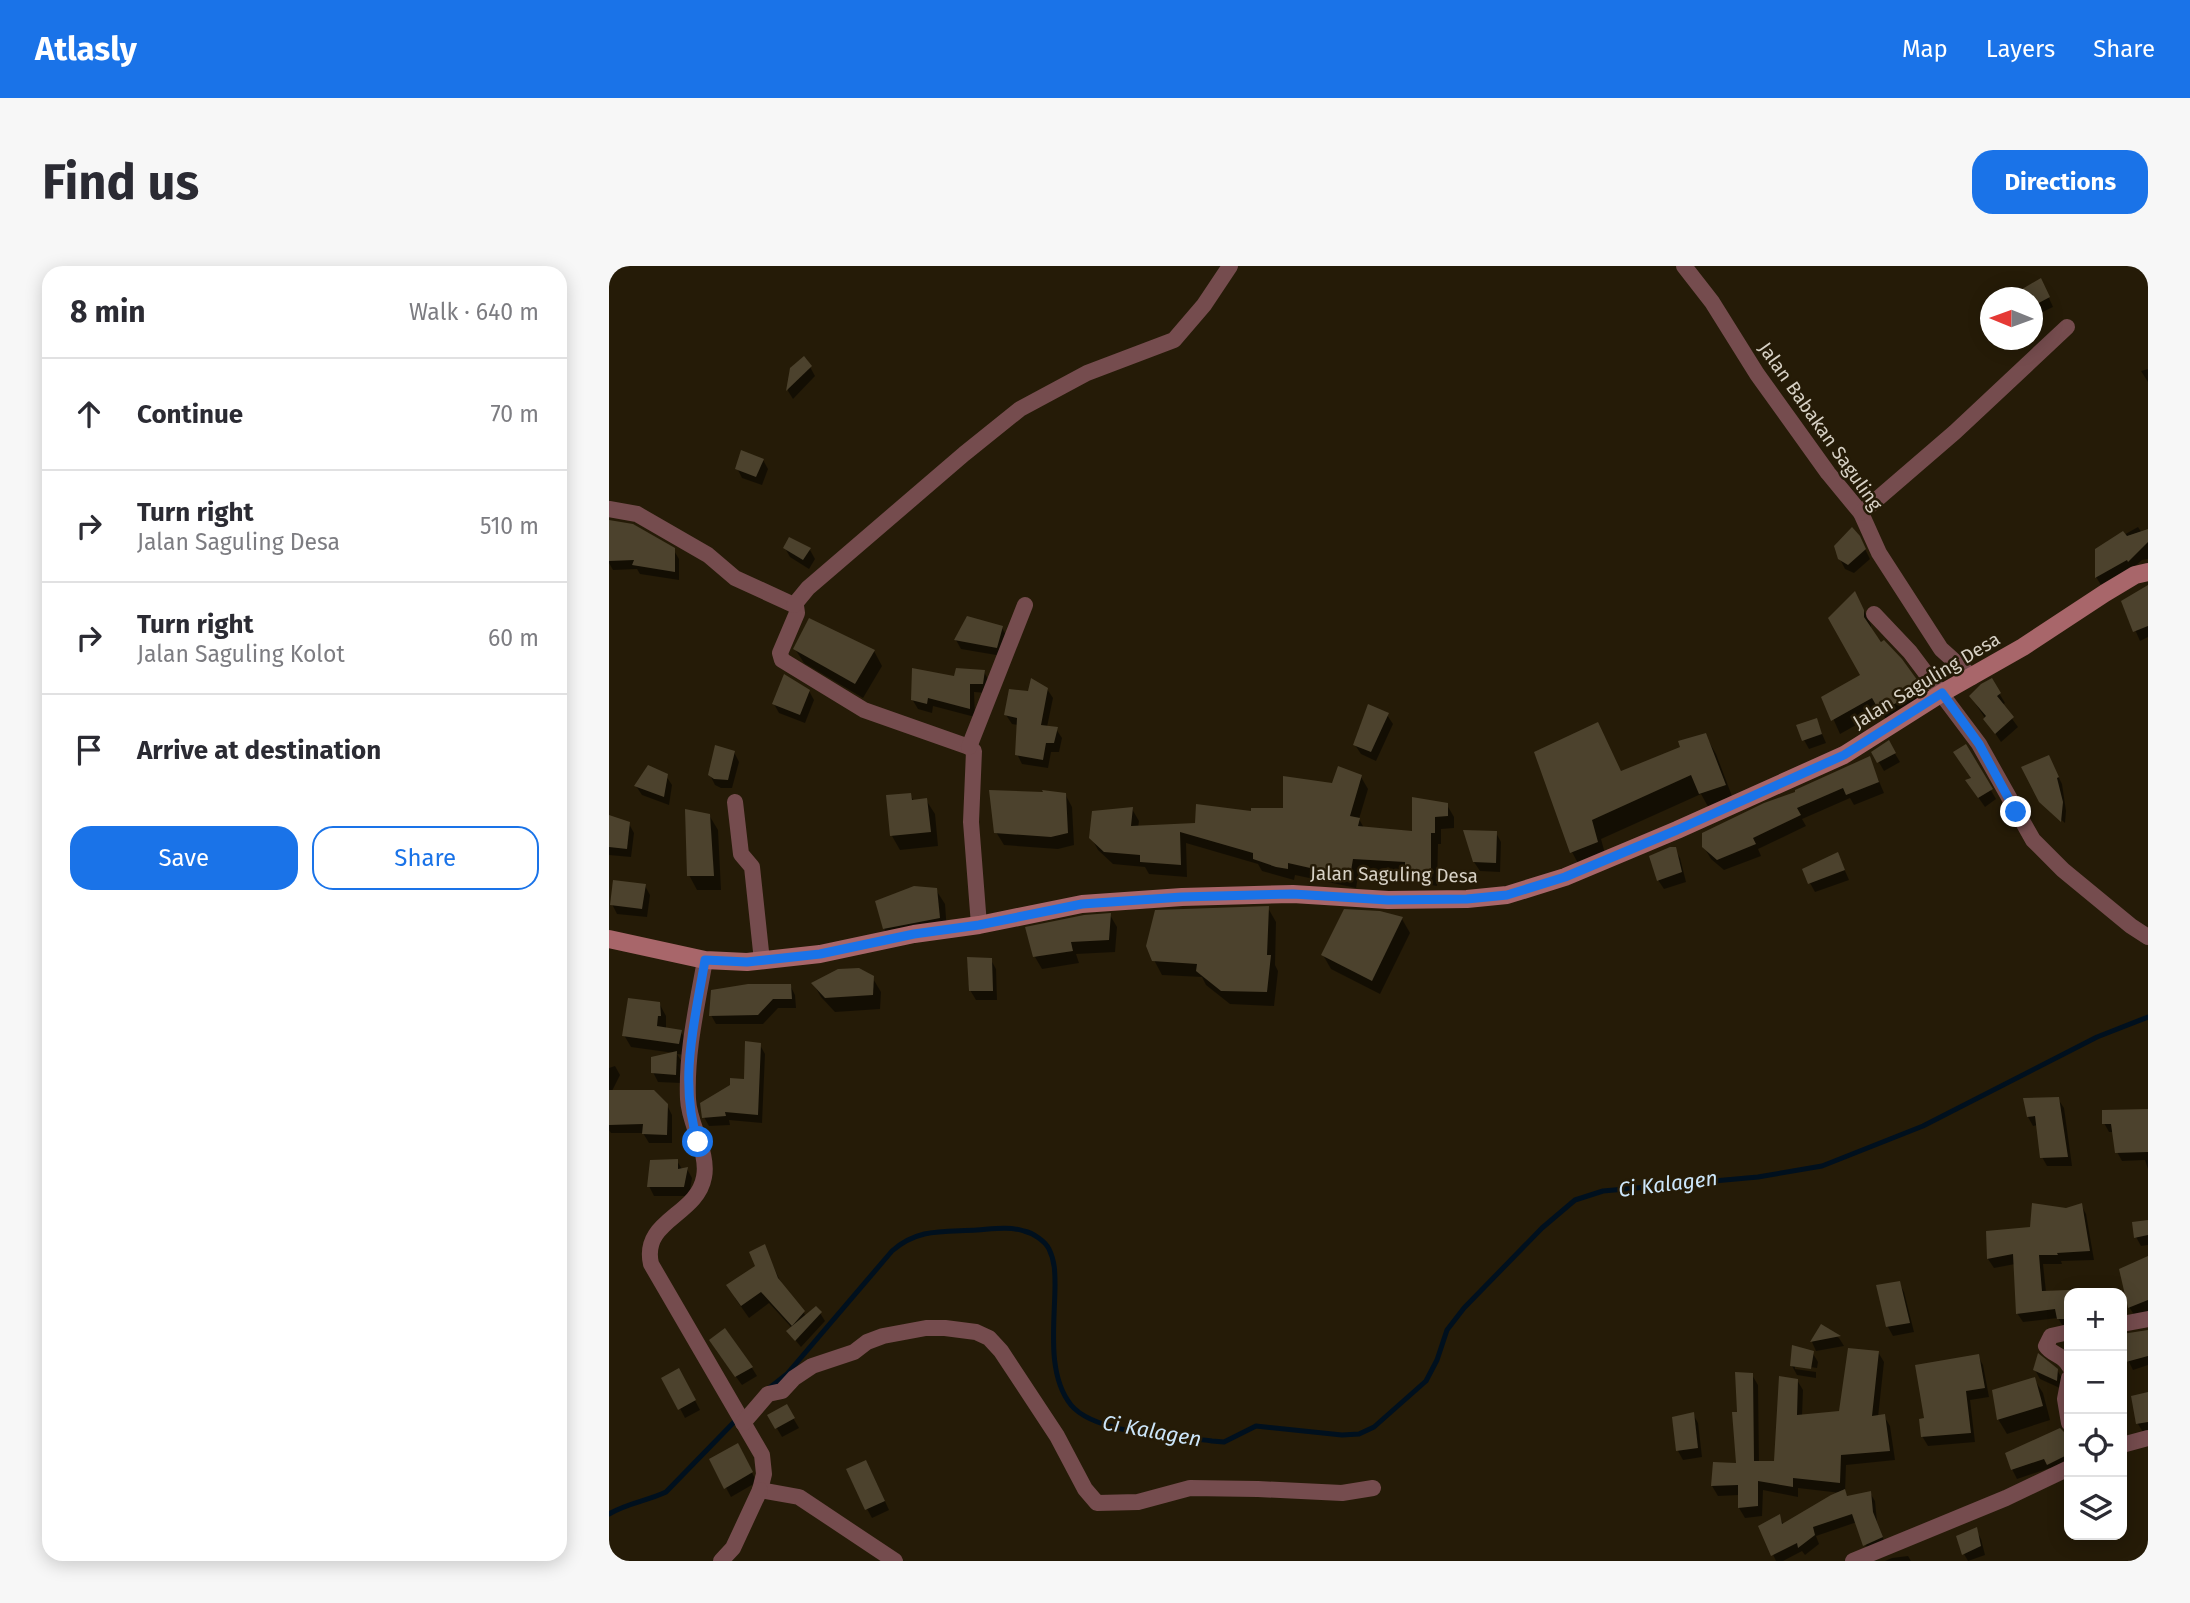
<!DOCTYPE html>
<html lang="en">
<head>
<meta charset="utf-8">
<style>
  body { margin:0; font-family:"Fira Sans",sans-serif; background:#f7f7f7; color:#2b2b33 }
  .controls { position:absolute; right:21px; bottom:21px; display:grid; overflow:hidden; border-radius:14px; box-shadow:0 4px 18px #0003 }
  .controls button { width:63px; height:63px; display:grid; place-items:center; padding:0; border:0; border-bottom:2px solid #e1e1e2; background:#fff; color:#2b2b33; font:35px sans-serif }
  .compass { position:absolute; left:1371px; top:21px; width:63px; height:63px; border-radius:50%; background:#fff; box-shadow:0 4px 18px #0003; rotate:271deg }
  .stop { position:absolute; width:21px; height:21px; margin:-16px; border:5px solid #1a73e8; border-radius:50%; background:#fff }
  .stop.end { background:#1a73e8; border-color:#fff; box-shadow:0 2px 7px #0008 }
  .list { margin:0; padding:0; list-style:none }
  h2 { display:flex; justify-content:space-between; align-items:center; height:91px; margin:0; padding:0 28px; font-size:30px }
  h2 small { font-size:23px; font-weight:400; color:#7c7c81 }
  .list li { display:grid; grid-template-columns:46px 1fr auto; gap:21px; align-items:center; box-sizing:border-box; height:112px; padding:0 28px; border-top:2px solid #e1e1e2 }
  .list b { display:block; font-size:26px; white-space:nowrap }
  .list p { margin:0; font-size:23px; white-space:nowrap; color:#7c7c81 }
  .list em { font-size:23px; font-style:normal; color:#7c7c81 }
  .actions { display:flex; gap:14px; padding:21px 28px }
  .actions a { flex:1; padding:16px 0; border:2px solid #1a73e8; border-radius:21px; text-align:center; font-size:24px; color:#1a73e8 }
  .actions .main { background:#1a73e8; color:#fff }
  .icon { flex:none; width:38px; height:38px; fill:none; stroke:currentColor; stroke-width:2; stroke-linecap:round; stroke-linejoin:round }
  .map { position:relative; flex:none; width:1539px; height:1295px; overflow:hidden; border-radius:21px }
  header { display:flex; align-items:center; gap:42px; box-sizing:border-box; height:98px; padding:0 35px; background:#1a73e8; color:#fff }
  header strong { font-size:33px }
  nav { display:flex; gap:38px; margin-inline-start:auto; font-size:24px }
  .intro { display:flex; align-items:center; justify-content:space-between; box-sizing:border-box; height:168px; padding:0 42px }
  h1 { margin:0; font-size:49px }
  .button { padding:18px 32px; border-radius:21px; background:#1a73e8; color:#fff; font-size:24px; font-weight:700 }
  main { display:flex; gap:42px; padding:0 42px }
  aside { flex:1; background:#fff; border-radius:21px; box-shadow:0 4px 18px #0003 }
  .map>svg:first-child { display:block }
  .shadow { fill:#0007 }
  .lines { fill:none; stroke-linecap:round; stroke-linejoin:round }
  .stream { stroke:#00101e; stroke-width:5 }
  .building { fill:#4c422d }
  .street { stroke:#754c4e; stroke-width:16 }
  .secondary { stroke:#a8666a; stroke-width:18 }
  .route { stroke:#1a73e8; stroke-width:9 }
  .labels { text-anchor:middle; stroke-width:5; stroke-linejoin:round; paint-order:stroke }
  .street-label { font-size:19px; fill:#d7d1c5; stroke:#251b07 }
  .water-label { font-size:21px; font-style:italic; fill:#cce6fa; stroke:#251b07 }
</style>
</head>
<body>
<header>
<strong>Atlasly</strong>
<nav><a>Map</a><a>Layers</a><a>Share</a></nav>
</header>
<div class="intro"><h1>Find us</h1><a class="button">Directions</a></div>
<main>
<aside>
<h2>8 min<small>Walk · 640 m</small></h2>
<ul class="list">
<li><svg class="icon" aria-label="ahead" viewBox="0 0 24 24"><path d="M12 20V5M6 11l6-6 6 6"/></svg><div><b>Continue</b></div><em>70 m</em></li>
<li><svg class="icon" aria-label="right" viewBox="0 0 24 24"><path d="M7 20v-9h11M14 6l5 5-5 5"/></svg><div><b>Turn right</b><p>Jalan Saguling Desa</p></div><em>510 m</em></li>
<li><svg class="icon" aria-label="right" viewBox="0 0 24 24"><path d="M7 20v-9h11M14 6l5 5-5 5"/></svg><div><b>Turn right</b><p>Jalan Saguling Kolot</p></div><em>60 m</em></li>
<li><svg class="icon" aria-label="arrive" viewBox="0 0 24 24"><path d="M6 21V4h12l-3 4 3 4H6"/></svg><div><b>Arrive at destination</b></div></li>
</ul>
<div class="actions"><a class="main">Save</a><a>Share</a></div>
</aside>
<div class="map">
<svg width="1539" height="1295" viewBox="0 0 1539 1295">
  <rect width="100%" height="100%" fill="#251b07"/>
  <g class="shadow">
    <polygon points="1436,23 1444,41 1423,51 1423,32"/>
    <polygon points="201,101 206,110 184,133 179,125 182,103"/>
    <polygon points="1539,103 1539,116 1532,105"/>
    <polygon points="154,194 159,203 153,219 133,212 128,202"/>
    <polygon points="0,255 64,283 70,293 70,314 31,308 28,303 4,304 0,297"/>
    <polygon points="1529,261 1533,267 1539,265 1539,293 1533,294 1524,302 1492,319 1487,311 1488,284"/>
    <polygon points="1255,281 1261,293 1245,307 1236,303 1231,293"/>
    <polygon points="176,282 201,284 206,293 200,303 181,291"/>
    <polygon points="1539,321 1539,371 1531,375 1514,336"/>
    <polygon points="1253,341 1262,359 1262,364 1313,423 1320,436 1280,458 1272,445 1231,468 1215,432 1254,409"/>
    <polygon points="359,352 393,362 398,371 393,390 352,383 347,374"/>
    <polygon points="186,383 265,385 273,400 254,432 195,397"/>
    <polygon points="375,406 380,415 378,427 365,426 366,451 324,440 323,447 309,443 303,433"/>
    <polygon points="1382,414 1396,437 1393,439 1409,461 1392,476 1362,431"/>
    <polygon points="438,423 444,432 438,461 447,463 453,472 450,486 442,486 439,502 413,498 408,488 409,459 403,458 397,449 421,427"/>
    <polygon points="200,425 205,434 196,457 170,447 165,438"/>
    <polygon points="778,449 784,458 767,495 752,488 746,479"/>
    <polygon points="1207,454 1217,477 1200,483 1195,474"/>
    <polygon points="988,459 1013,507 1073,482 1096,469 1107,488 1126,538 1102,546 1092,528 992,573 998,595 973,605 963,586"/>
    <polygon points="1279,476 1291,496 1275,505 1264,486"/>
    <polygon points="1356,480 1387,533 1376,541 1364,524"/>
    <polygon points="125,486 130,496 123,522 112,522 106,519 101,509"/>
    <polygon points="1260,492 1275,527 1245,539 1241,532 1193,553 1197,560 1149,583 1152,590 1115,604 1102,593 1095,581 1188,528"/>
    <polygon points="1443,498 1453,518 1457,545 1456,557 1431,535"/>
    <polygon points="57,510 63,519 60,539 33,529 27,520"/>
    <polygon points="752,511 759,523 750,553 755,562 805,567 838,539 845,551 845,562 832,563 832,578 829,578 828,620 805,616 800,607 750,605 747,622 686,609 685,614 653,605 649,598 577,577 578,611 540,608 536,601 504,598 489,584 482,571 523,543 530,555 529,562 587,559 644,547 676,543 725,519"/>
    <polygon points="456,528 463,541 465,579 449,583 395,579 387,566"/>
    <polygon points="301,529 305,535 317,534 326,548 329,580 291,584 283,570"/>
    <polygon points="100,549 109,564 112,624 88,624 80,609"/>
    <polygon points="0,551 20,558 25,567 22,591 0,589"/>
    <polygon points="887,567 892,576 891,606 871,605 865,596"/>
    <polygon points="1066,583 1071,592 1077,616 1055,623 1049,614"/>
    <polygon points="1233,598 1240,614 1206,626 1201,617"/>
    <polygon points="36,620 41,629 38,651 8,648 3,638"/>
    <polygon points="327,624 336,638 338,666 284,677 275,662"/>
    <polygon points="659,642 667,656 666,699 669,705 665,740 621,738 597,719 593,711 553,709 545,694"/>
    <polygon points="501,649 508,661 506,686 467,688 470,697 433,703 426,691"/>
    <polygon points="793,653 801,667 771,728 722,703 714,689"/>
    <polygon points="382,694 387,703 388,734 367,734 361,724"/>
    <polygon points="263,711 272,726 271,743 226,746 212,731 204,717"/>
    <polygon points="181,719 186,729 187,742 169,742 154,758 107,758 102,749"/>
    <polygon points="50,737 57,750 57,763 72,766 79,777 76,789 68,788 73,796 72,817 49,816 44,806 65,787 22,781 15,769"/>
    <polygon points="151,779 156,788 153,857 120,854 121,859 100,860 95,851 123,820 137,815"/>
    <polygon points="6,800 11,809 3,825 58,839 63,849 63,877 40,877 34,867 2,867 0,864 0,802"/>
    <polygon points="1449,833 1455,842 1463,900 1438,900 1433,891 1429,859 1424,860 1419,851"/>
    <polygon points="1539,844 1539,903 1536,894 1513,895 1508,886 1505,866 1500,866 1495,857"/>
    <polygon points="68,895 73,903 78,903 83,912 80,930 45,930 40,920"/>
    <polygon points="1472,939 1477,948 1485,994 1452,995 1453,998 1434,998 1437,1026 1478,1025 1480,1027 1460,1027 1460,1062 1455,1062 1449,1052 1414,1056 1408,1047 1406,998 1385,1002 1379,993 1379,967 1423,963 1457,943"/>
    <polygon points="1539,956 1539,979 1532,980 1527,971"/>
    <polygon points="155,980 173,1019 197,1050 211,1047 216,1055 192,1081 179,1065 183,1062 160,1037 140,1052 126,1032 149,1001"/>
    <polygon points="1539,992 1539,1046 1526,1050 1520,1041"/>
    <polygon points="1290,1017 1295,1026 1305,1066 1284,1070 1279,1061 1269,1021"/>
    <polygon points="1212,1060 1230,1072 1235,1080 1207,1085 1203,1076"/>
    <polygon points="1539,1065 1539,1099 1524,1104 1513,1082 1513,1071"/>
    <polygon points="107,1084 143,1102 148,1110 133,1119"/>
    <polygon points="1203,1086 1209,1096 1208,1102 1186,1099 1186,1103 1207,1106 1207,1112 1188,1109 1183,1100"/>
    <polygon points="1269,1086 1275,1096 1269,1151 1275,1150 1281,1160 1286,1194 1237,1199 1236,1227 1239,1231 1261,1227 1266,1235 1268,1256 1277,1280 1260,1287 1248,1256 1207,1270 1210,1278 1196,1289 1193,1285 1174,1295 1167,1295 1151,1260 1170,1251 1175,1259 1232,1227 1189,1222 1189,1231 1154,1224 1153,1250 1136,1252 1130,1242 1130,1229 1109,1230 1103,1220 1128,1199 1130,1147 1143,1109 1149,1119 1150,1197 1167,1197 1188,1114 1194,1124 1193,1150 1232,1147"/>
    <polygon points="1369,1090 1374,1099 1380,1131 1361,1134 1366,1176 1319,1180 1313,1170 1317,1154"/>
    <polygon points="70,1104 91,1144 76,1152 55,1112"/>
    <polygon points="1426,1104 1448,1104 1454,1114 1453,1123 1431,1113"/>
    <polygon points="1425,1113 1434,1127 1441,1154 1398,1168 1389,1153"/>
    <polygon points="1539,1128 1539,1166 1534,1166 1529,1158 1524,1131"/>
    <polygon points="177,1140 190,1162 173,1171 160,1149"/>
    <polygon points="1084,1148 1089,1157 1093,1191 1074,1194 1069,1185"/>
    <polygon points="1454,1167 1460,1180 1460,1199 1444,1208 1441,1202 1408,1213 1403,1203"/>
    <polygon points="128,1179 148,1216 122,1231 102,1194"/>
    <polygon points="262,1205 280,1244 263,1252 258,1243"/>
    <polygon points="1367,1264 1372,1273 1376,1289 1359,1295 1355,1288"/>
    <polygon points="1299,1290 1302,1295 1276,1295 1283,1292"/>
  </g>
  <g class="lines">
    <g class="stream">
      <path d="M159,1123L178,1108L283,985C309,962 334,966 368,964C383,963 400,960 415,965C424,967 436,975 440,983C446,995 446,1007 446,1019C446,1056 437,1108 462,1139C486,1168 566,1170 603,1175L615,1176L647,1160L733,1169L750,1168L765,1161L817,1115L828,1094L838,1064L855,1042L933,962L966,934L994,925L1149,911L1213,900L1314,860L1488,771L1539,751"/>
      <path d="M0,1248C18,1237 38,1235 57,1226L129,1152"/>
    </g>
  </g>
  <g class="building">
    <polygon points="1432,12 1441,31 1424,40 1424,32 1398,32"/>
    <polygon points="195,90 203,100 177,125 181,102"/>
    <polygon points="132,184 155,193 147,211 126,203"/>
    <polygon points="0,254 24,258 66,282 66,306 23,299 25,294 0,295"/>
    <polygon points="1243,261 1251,270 1257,283 1239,299 1229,293 1225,280"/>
    <polygon points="1539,263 1539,276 1519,296 1518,294 1486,312 1486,283 1514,265 1518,270"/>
    <polygon points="180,271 202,282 194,294 174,282"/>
    <polygon points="1539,319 1539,360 1524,366 1512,335"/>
    <polygon points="1246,325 1255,344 1255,351 1272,376 1275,374 1293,393 1314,422 1271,446 1263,432 1222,455 1212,431 1251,409 1219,352"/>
    <polygon points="358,350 394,360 388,382 345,374"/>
    <polygon points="200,352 266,384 246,418 184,383"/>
    <polygon points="303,402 345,410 347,402 376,404 374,418 361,418 361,443 319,432 318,438 302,434"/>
    <polygon points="175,408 201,424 191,449 163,438"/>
    <polygon points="422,412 439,422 432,459 449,461 445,477 437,477 434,494 406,489 408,452 395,449 400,423 419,425"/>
    <polygon points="1383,412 1392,427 1388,430 1405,451 1386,468 1374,453 1377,450 1360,430 1372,418"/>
    <polygon points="759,438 780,447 762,486 744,479"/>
    <polygon points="1208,452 1213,468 1193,475 1187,459"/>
    <polygon points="989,456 1012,505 1071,481 1069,475 1097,467 1117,519 1090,528 1082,509 983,554 989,576 961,587 925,486"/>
    <polygon points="1280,474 1287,487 1268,497 1262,486"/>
    <polygon points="1357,478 1384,523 1369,532 1356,514 1362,512 1344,486"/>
    <polygon points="106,479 126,485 119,514 105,513 99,509"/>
    <polygon points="1440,489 1450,511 1448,512 1454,536 1452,556 1430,536 1412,501"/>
    <polygon points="1261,490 1270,516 1237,529 1234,522 1188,542 1192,549 1144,572 1147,578 1108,594 1093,581 1093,567 1155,537 1186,526 1186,524"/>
    <polygon points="39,499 59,508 55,531 25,520"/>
    <polygon points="729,500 753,509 741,550 751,552 749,560 803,565 803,531 839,537 839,550 826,551 826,567 822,567 822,609 796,604 796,596 744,593 741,611 679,597 679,603 667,601 644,593 644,587 571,566 572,599 531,596 531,589 495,586 480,572 483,545 524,541 522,560 586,557 587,538 642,545 642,542 674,542 674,510 723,517"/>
    <polygon points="380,524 434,526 433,524 457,527 459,567 442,571 385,567"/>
    <polygon points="302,527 303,534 318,532 322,566 281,570 277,529"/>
    <polygon points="76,543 101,548 105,610 78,610"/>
    <polygon points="0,549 21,556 18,583 0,581"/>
    <polygon points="854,564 888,565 887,597 864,596"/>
    <polygon points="1061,581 1067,581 1073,606 1048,615 1040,590"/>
    <polygon points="1229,586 1236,604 1199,618 1193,603"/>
    <polygon points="4,614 37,618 33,643 1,639"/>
    <polygon points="305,620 328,622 331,652 274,663 266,635"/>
    <polygon points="660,640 658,689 662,689 658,726 612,725 587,705 588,698 543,695 537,680 546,644"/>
    <polygon points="735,643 771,645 794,651 763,715 712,689"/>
    <polygon points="502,647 500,674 462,676 464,685 424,691 416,661 475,649"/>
    <polygon points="358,691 383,692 384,725 360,725"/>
    <polygon points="250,702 265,710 264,729 216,732 202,717 229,703"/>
    <polygon points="139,718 182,718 183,733 164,733 149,749 100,750 102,724"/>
    <polygon points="19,732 51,736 52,750 49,750 48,760 73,764 70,778 13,770"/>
    <polygon points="136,775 152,777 149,849 116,846 117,850 93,852 91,837 121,819 121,812 135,813"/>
    <polygon points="68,785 67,809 42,807 42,791"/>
    <polygon points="0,824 45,824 59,838 58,869 33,868 34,858 0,859"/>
    <polygon points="1450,831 1459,891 1431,892 1426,850 1418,851 1414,832"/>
    <polygon points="1539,843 1539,886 1506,887 1502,858 1493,858 1493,844"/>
    <polygon points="69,893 69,903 79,901 75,921 38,921 41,894"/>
    <polygon points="1423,937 1457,942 1473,937 1481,985 1448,987 1449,989 1430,989 1433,1025 1460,1024 1460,1053 1448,1053 1446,1043 1407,1048 1404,988 1378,993 1377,965 1421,961"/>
    <polygon points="1539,954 1539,969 1525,972 1523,956"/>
    <polygon points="156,978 169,1012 196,1045 183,1060 152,1026 132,1040 117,1019 146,1000 140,986"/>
    <polygon points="1539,990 1539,1034 1519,1042 1510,1003"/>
    <polygon points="1291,1015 1301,1057 1277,1061 1267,1019"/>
    <polygon points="207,1040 213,1046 186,1075 177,1065"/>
    <polygon points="1212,1058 1232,1070 1201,1076"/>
    <polygon points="116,1062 144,1101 126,1111 100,1074"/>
    <polygon points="1539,1064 1539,1090 1517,1096 1513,1086 1513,1068"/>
    <polygon points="1183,1079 1205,1085 1202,1103 1181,1100"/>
    <polygon points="1239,1082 1270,1085 1263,1150 1276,1148 1281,1185 1232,1189 1231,1217 1184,1212 1184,1221 1149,1215 1149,1240 1129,1242 1129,1219 1102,1220 1104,1196 1127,1197 1123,1146 1128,1146 1126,1106 1144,1107 1145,1195 1165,1195 1170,1110 1189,1113 1188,1149 1230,1145"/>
    <polygon points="1429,1087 1449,1103 1448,1115 1424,1104"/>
    <polygon points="1370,1088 1376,1122 1357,1125 1362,1167 1312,1171 1310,1153 1315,1152 1306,1099"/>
    <polygon points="70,1102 87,1134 69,1144 52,1112"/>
    <polygon points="1426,1111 1434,1140 1388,1154 1383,1124"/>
    <polygon points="1539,1126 1539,1156 1527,1158 1522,1130"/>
    <polygon points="178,1138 186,1152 166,1163 158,1149"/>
    <polygon points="1085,1146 1089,1182 1067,1185 1063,1151"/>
    <polygon points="1451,1162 1455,1166 1460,1188 1438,1199 1435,1193 1402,1204 1396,1187"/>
    <polygon points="129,1177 144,1206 115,1223 100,1193"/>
    <polygon points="257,1194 276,1235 256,1244 237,1203"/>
    <polygon points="1236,1223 1238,1230 1262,1225 1264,1246 1274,1271 1254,1280 1243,1248 1204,1261 1206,1269 1189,1282 1188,1277 1162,1290 1149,1260 1171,1248 1173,1258 1222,1229"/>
    <polygon points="1368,1261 1372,1280 1353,1289 1347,1270"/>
  </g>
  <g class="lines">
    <g class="street">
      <polyline points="1075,0 1103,36 1148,108 1219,207 1252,247 1270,287 1332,383 1363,411"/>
      <polyline points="0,243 28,248 99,289 126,312 187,340 188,347 171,387 173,394 255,444 360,481 365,485 362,556 370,659"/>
      <polyline points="1252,247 1346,166 1458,61"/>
      <polyline points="185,339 199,322 355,188 411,143 478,107 565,74 595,39 621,0"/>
      <polyline points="1265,348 1301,386 1370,478 1424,574 1454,604 1522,660 1539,671"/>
      <polyline points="360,481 416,339"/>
      <polyline points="126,536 132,588 143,601 153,695"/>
      <path d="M96,694C88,740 77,786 79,833C80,859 100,886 95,911C88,950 32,954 42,998L153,1189L155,1208L151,1224L190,1231L286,1295"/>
      <polyline points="1513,1058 1539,1053"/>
      <path d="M1460,1066L1442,1070L1437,1080C1443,1089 1455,1089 1460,1100"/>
      <polyline points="1460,1112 1456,1133 1460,1157"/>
      <polyline points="134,1157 159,1128 173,1125 185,1112 203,1100 245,1086 258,1076 274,1070 317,1062 336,1062 367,1066 380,1072 392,1085 448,1170 476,1223 488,1237 529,1236 581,1222 649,1223 733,1227 764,1222"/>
      <polyline points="1513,1179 1539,1172"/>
      <polyline points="112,1295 124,1282 151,1224"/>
      <polyline points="1244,1295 1397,1232 1460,1202"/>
    </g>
    <polyline class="secondary" points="0,673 96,694 138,696 211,688 305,668 370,659 473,638 573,631 684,628 779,634 858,633 898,629 956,611 1068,564 1235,489 1333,427 1414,381 1496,327 1526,309 1539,306"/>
  </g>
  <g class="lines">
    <path class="route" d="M89,876C69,816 86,754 96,694L138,696L211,688L305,668L370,659L473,638L573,631L684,628L779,634L858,633L898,629L956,611L1068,564L1235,489L1333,427L1370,478L1407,546"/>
  </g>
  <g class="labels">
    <g class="street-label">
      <text transform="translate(1212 160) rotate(55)" y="7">Jalan Babakan Saguling</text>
      <text transform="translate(1317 414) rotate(-31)" y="7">Jalan Saguling Desa</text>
      <text transform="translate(785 608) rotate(1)" y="7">Jalan Saguling Desa</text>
    </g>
    <g class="water-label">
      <text transform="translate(1059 918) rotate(-7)" y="7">Ci Kalagen</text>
      <text transform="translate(543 1165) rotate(10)" y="7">Ci Kalagen</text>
    </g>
  </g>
</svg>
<div class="controls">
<button>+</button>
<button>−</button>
<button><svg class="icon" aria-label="locate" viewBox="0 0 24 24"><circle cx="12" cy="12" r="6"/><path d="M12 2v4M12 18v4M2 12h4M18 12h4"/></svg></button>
<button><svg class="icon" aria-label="layers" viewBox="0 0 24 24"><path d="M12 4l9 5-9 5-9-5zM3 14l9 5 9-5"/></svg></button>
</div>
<svg class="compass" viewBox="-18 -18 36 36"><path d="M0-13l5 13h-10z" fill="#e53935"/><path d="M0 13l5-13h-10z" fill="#7c7c81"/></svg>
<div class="stop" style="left:89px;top:876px"></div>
<div class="stop end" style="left:1407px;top:546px"></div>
</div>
</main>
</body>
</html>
